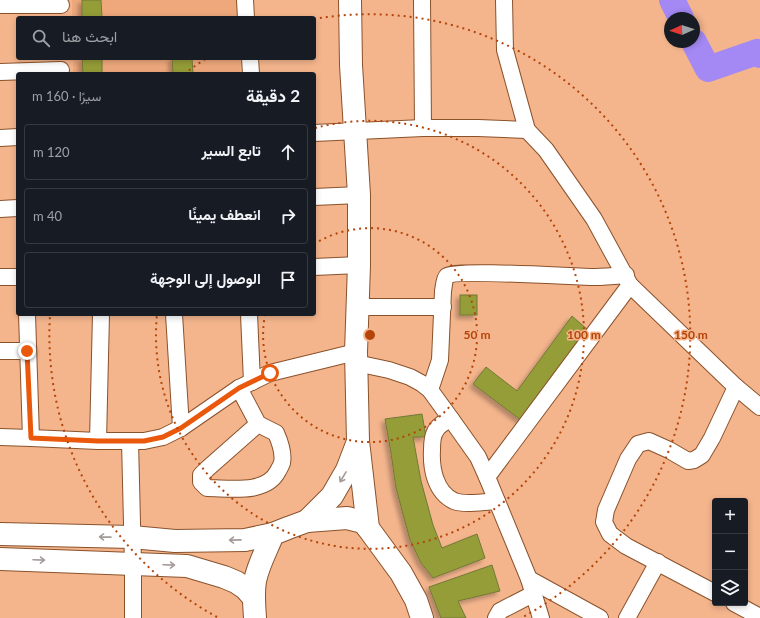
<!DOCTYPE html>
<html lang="ar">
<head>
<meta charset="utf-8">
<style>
  body { margin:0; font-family:Lato,Vazirmatn,sans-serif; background:#242831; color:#f1f3f6; direction:rtl }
  .controls { position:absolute; right:12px; bottom:12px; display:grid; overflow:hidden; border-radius:4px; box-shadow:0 2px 6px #0003 }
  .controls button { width:36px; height:36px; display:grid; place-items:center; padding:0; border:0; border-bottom:1px solid #363941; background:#171b24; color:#f1f3f6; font:20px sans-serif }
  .compass { position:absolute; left:664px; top:12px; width:36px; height:36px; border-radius:50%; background:#171b24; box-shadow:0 2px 6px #0003; rotate:267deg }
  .stop { position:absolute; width:12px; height:12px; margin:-9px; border:3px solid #ea580c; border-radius:50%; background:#fff }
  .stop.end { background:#ea580c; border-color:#fff; box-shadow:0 1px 4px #0008 }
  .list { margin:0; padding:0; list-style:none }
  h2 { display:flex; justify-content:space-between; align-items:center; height:52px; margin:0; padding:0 16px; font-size:17px }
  h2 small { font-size:13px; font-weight:400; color:#9ea1a6 }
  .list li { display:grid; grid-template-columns:26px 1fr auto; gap:12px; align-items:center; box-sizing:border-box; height:56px; margin:0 8px 8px; padding:0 8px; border:1px solid #363941; border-radius:4px }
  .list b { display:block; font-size:15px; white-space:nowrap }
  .list em { font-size:13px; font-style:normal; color:#9ea1a6 }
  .icon { flex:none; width:22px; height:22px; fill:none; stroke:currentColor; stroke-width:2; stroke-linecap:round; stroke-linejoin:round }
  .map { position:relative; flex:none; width:760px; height:618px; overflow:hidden; direction:ltr }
  .search { position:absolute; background:#171b24; box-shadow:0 2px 6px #0003; left:16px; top:16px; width:300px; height:44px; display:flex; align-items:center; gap:10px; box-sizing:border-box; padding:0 14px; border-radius:4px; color:#9ea1a6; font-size:15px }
  .panel { position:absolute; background:#171b24; box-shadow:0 2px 6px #0003; left:16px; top:72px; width:300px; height:244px; border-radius:4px; direction:rtl }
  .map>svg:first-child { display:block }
  .built { fill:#eea87c }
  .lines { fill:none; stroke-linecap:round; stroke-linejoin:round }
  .river { stroke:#a489f4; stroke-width:26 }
  .building { fill:#959d39; stroke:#737935; filter:url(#shadow) }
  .street-casing { stroke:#8a522b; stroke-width:18 }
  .secondary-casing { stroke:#8a522b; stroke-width:24 }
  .street { stroke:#fff; stroke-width:16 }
  .secondary { stroke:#fff; stroke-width:22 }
  .oneway { stroke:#a39b99 }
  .route { stroke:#ea580c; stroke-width:5 }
  .ring { fill:none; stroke:#b44409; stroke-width:2; stroke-dasharray:2 4 }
  .centre { fill:#b44409; stroke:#f4b58d; stroke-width:2 }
  .ring-label { font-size:12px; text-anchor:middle; font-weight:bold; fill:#b44409; stroke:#f4b58d; stroke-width:3; stroke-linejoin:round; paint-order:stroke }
</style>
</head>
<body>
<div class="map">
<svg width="760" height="618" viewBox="0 0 760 618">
  <defs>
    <filter id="shadow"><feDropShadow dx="-3.5" dy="3.5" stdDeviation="2" flood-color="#0004"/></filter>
  </defs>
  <rect width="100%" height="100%" fill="#f4b58d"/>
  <g class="built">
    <rect x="72" y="0" width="169" height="18"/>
    <polygon points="73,58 241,58 240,74 73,74"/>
  </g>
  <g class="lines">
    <g class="river">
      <polyline points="672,0 681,18"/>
      <polyline points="694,42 708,69 757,52 760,55"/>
    </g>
  </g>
  <g class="building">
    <polygon points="82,0 101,0 102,18 82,18"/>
    <polygon points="82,58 102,58 102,74 83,74"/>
    <polygon points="172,58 192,58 193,74 173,74"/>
    <rect x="460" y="295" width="17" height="20"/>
    <polygon points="572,316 588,330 522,421 473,384 486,367 517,391"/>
    <polygon points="422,414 426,437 413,437 421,481 433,525 442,548 477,534 485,558 433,578 421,563 410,540 396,488 391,453 385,419"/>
    <polygon points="492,565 500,591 458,601 466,618 441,618 429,587"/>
  </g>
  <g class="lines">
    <defs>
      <g id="street">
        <polyline points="245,0 246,18"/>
        <polyline points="422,0 423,128"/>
        <polyline points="504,0 505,50 527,130"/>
        <polyline points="0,5 61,5"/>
        <polyline points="250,58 251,74"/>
        <polyline points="0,72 61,70"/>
        <polyline points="314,133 423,128 478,128 527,130 546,150 594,219 630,285 736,387 760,407"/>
        <polyline points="0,138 18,137"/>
        <polyline points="314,197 359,195"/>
        <polyline points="0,209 18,208"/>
        <polyline points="314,267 359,265"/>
        <polyline points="0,277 18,277"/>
        <polyline points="359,307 443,307"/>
        <polyline points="27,314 31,438"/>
        <polyline points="174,314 181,428"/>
        <polyline points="249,314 252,382"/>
        <polyline points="0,351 27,351"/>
        <polyline points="356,363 389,370 410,377 421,383 430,390 451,419 478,457 487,477 529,579 541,618"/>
        <path d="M239,388L258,424L276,433C280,442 284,453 282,463C281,466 279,469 278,471C266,495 229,488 207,488L201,482V475L207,469L258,424"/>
        <path d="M430,390L440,360L443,291C444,286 444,279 447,276C456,269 575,277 595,277C605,277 615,276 626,275"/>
        <path d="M451,419C445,422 438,425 435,432C432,437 432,444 432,450C431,468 435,492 454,501C464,505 485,502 497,501"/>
        <polyline points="0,437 31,438 98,441 144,441 163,437 181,428 239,388 270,373 356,352"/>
        <polyline points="98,441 101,314"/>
        <polyline points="130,441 133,564 133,618"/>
        <polyline points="487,477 630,285"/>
        <polyline points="529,579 600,618"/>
        <polyline points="715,593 626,546 610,534 604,522 606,510 628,459 638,444 649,441 669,450 688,461 694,460 702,455 712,438 736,387"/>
        <polyline points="734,603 760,617"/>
        <polyline points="496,618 500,611 533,594"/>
        <polyline points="627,618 658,562"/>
      </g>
      <g id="secondary">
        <polyline points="350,0 351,65 359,195 359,265 356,352 358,441 368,528"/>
        <polyline points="307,521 332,496 347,470 357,444"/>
        <polyline points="0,534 132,537 175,541 245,540 273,534"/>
        <polyline points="0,559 187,566 224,577 236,582 245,588 253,597"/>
        <path d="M255,618C254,605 253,593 255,581C258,565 267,549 273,534L288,528L307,521L347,518L363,522L368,528L401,573L416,600L422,618"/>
      </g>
    </defs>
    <use href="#street" class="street-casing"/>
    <use href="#secondary" class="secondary-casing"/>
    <use href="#street" class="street"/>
    <use href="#secondary" class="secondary"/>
  </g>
  <defs><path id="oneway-shaft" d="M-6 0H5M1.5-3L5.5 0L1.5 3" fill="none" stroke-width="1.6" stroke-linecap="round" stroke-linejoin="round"/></defs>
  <g class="oneway">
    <use href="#oneway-shaft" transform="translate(343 477) rotate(121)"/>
    <use href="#oneway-shaft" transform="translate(105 537) rotate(-179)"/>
    <use href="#oneway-shaft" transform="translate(235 540) rotate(179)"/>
    <use href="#oneway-shaft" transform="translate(39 560) rotate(2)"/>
    <use href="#oneway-shaft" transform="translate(169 565) rotate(2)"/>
  </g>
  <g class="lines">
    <polyline class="route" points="27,351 31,438 98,441 144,441 163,437 181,428 239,388 270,373"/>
  </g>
  <g class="ring">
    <path d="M314 244A107 107 0 1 1 265 315"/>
    <path d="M315 128A214 214 0 1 1 157 314"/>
    <path d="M217 617A321 321 0 0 1 50 315M184 74A321 321 0 0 1 207 58M314 19A321 321 0 0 1 523 617"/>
  </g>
  <circle cx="370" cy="335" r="6" class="centre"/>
  <g class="ring-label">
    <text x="477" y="339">50 m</text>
    <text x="584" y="339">100 m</text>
    <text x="691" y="339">150 m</text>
  </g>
</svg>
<div class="controls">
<button>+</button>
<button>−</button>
<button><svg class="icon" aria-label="layers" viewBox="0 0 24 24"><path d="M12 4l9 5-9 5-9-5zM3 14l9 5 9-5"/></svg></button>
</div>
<svg class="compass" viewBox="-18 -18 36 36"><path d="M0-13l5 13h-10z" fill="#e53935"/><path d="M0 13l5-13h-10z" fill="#9ea1a6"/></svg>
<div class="stop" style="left:270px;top:373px"></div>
<div class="stop end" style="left:27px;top:351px"></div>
<div class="search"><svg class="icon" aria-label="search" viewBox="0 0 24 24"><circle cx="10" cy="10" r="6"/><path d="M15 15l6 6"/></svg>ابحث هنا</div>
<section class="panel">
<h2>2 دقيقة<small>سيرًا · 160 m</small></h2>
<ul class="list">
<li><svg class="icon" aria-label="ahead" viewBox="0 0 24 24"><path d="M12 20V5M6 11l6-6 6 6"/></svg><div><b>تابع السير</b></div><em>120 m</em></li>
<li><svg class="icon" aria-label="right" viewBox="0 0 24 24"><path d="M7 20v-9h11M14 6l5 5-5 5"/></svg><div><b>انعطف يمينًا</b></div><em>40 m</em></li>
<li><svg class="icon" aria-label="arrive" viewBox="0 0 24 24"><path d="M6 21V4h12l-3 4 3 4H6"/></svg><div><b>الوصول إلى الوجهة</b></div></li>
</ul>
</section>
</div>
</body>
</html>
